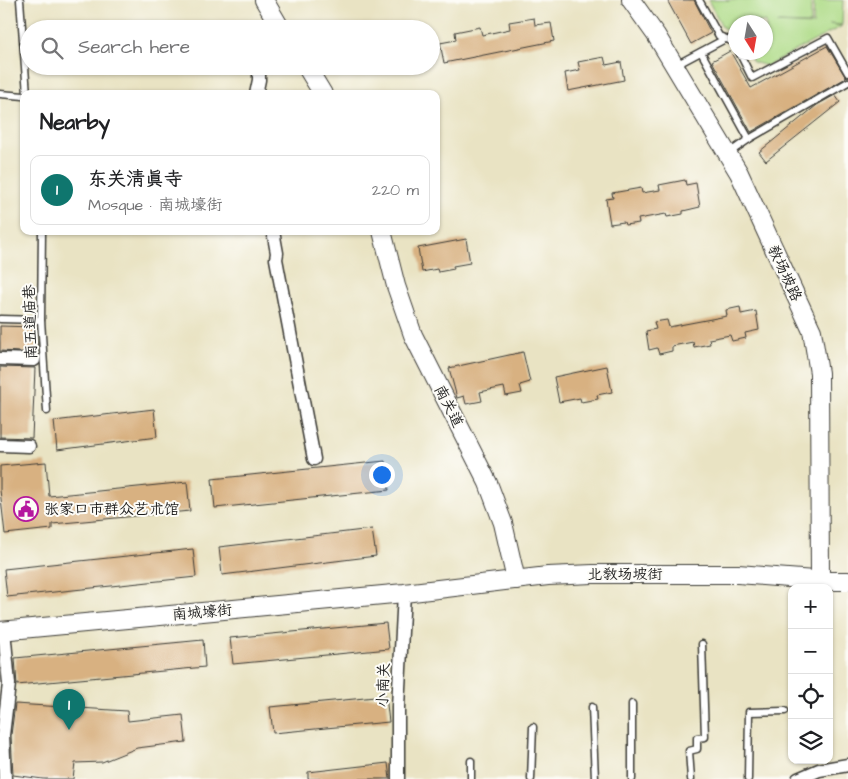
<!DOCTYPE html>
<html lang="en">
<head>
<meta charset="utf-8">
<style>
  body { margin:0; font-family:"Architects Daughter","LXGW WenKai TC",sans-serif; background:#f2f2f2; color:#202124 }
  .controls { position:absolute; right:15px; bottom:15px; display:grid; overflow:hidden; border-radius:10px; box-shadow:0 1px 4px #0004 }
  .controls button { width:45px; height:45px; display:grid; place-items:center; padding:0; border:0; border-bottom:1px solid #e0e0e0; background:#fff; color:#202124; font:25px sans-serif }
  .compass { position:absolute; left:728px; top:15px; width:45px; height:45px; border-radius:50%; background:#fff; box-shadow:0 1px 4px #0004; rotate:169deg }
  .you { position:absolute; left:381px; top:474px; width:18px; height:18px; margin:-12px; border:4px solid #fff; border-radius:50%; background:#1a73e8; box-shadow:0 0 0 8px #1a73e833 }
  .badge { display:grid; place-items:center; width:32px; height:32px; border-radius:50%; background:#0f766e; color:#fff; font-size:16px; font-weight:700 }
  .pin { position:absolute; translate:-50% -41px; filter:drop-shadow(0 1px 2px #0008) }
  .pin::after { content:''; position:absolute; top:26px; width:18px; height:15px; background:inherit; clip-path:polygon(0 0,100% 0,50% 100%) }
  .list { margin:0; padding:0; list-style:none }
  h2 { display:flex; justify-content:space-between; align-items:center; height:65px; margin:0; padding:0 20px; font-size:21px }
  h2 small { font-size:16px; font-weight:400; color:#757577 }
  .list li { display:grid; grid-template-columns:32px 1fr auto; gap:15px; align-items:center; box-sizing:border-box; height:70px; margin:0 10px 10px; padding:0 10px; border:1px solid #e0e0e0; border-radius:10px }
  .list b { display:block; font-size:19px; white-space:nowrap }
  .list p { margin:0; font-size:16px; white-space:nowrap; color:#757577 }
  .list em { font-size:16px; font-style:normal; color:#757577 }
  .icon { flex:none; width:28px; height:28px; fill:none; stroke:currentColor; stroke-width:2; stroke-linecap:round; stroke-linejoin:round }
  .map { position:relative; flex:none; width:848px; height:779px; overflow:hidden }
  .search { position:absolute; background:#fff; box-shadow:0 1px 4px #0004; left:20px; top:20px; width:420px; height:55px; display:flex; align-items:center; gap:12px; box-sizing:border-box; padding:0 18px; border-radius:28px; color:#757577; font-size:19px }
  .panel { position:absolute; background:#fff; box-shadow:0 1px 4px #0004; left:20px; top:90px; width:420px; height:145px; border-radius:10px }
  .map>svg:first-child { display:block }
  .green { fill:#aedb87; stroke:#657c52 }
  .building { fill:#d8b181 }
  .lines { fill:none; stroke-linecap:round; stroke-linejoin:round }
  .lane-casing { stroke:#3b3a35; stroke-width:9 }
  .street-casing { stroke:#3b3a35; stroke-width:15 }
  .secondary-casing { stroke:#3b3a35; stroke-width:20 }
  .lane { stroke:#fff; stroke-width:6 }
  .street { stroke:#fff; stroke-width:12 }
  .secondary { stroke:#fff; stroke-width:18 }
  .labels { text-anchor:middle; stroke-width:4; stroke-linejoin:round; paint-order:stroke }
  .street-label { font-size:15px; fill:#1c1c1c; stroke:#fdfcf7 }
  .poi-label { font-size:15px; fill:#1c1c1c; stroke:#fdfcf7; text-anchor:start }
</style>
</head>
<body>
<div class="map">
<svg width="848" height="779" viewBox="0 0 848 779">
  <rect width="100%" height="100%" fill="#fdfcf7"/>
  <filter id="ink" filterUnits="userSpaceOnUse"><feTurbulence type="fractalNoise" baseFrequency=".02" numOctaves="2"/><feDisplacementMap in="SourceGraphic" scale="10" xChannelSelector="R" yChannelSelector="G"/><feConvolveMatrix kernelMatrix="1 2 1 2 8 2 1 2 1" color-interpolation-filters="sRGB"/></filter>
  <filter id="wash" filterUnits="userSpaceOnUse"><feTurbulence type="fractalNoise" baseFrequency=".0096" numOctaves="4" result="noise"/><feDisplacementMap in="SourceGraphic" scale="20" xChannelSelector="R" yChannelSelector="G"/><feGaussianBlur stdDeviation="1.12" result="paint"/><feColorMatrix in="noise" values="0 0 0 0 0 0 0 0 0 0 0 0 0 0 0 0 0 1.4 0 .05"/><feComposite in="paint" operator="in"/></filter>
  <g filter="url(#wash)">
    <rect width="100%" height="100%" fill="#e9e3c3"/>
    <polygon class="green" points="708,0 727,0 728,2 728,0 811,0 811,24 777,23 813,25 814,0 843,0 842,25 829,24 842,26 767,66 753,62 748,53 766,52 766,22 736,22 735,33 723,28"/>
    <g id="blocks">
      <g class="building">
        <polygon points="667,0 694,0 711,33 691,44"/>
        <polygon points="534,18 535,25 551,23 554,41 444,63 440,43 456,40 455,32 480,27 482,35 510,29 509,22"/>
        <polygon points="827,46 846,78 751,132 712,61 730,51 751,88"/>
        <polygon points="604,57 606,65 621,62 624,80 568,91 565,73 580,70 578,62"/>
        <polygon points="835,95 840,102 766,161 759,152 817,105"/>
        <polygon points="685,180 686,185 696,183 700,207 683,211 683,214 667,217 666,214 638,219 639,223 625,225 624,222 610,224 606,199 613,198 612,193 641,188 642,193 660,190 659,185"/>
        <polygon points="466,239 470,263 453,266 454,269 438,272 437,269 422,272 418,248"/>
        <polygon points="740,307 741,314 756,311 759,330 745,333 746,338 732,341 730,335 709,339 710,344 694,347 693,342 672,346 672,351 659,354 657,348 649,350 646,331 656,329 654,322 667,320 669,327 727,316 726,310"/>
        <polygon points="0,326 36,327 38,353 0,351"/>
        <polygon points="523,352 530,382 520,385 522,393 506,396 504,387 480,392 482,401 466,404 464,396 457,398 449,368"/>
        <polygon points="607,366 612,392 597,395 598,399 581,402 580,398 559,402 554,377"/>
        <polygon points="0,367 35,368 32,438 0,437"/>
        <polygon points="154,409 157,437 57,450 54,421"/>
        <polygon points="385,461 389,490 215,508 212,479"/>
        <polygon points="46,462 49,496 187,482 190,511 52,524 52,529 5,534 0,490 0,466"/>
        <polygon points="372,529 376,556 222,575 219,547"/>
        <polygon points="193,549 196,577 7,597 4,569"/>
        <polygon points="386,623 389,649 233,664 230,638"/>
        <polygon points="203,640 205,667 17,685 15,658"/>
        <polygon points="386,696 389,722 273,733 270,707"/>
        <polygon points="15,704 127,711 128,721 183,715 186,742 137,748 102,762 75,763 73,779 43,779 13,775 11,735"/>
        <polygon points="388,763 390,779 308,779 308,772"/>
      </g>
    </g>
  </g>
  <g filter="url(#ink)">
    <use href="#blocks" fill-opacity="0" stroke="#3b3a35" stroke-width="1"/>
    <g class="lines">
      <defs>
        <g id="lane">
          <polyline points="20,0 27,94"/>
          <polyline points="699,0 719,36 734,42 736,45"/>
          <polyline points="701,52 749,139"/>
          <polyline points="739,52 752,78 828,38 848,73"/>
          <polyline points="676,65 725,39"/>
          <polyline points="0,94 24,96"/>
          <polyline points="729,153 749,139 848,82"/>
          <polyline points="42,231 41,320 47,411"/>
          <polyline points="0,319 41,320"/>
          <polyline points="632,704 632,779"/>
          <polyline points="592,707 595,779"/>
          <polyline points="471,761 471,779"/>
          <polyline points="531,779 533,727"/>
          <polyline points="691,779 689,751 697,749 697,738 705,737 702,644"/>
          <polyline points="748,779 749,712 785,711"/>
        </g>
        <g id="street">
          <polyline points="256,94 259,80 259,66"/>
          <polyline points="273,231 277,253 276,259 314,459"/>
          <polyline points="0,359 34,360"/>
          <polyline points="0,445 29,446"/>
          <polyline points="4,630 9,684 3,735 5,779"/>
          <polyline points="398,779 398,707 404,593"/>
          <polyline points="798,779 819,770 848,765"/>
        </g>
        <g id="secondary">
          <polyline points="264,0 281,29"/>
          <polyline points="631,0 656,35 739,173 812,331 819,373 820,580"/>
          <polyline points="306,66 323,94"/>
          <polyline points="382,231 396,286 413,335 488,483 503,523 516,580"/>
          <polyline points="0,631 404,593 548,576 593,574 738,574 827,581 848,581"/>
        </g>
      </defs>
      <use href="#lane" class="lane-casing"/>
      <use href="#street" class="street-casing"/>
      <use href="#secondary" class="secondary-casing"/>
      <use href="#lane" class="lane"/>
      <use href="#street" class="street"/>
      <use href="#secondary" class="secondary"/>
    </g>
  </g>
  <defs>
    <symbol id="civic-ring" viewBox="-11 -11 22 22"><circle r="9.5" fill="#fdfcf7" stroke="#b5179e" stroke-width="1.5"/><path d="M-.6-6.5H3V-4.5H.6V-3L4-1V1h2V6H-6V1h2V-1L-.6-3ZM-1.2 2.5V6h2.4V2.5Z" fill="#b5179e"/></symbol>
  </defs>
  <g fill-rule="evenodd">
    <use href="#civic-ring" x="12" y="495" width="28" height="28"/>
  </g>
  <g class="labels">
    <g class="street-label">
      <text transform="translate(785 273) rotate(65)" y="5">教场坡路</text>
      <text transform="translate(30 322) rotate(-92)" y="5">南五道庙巷</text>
      <text transform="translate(449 406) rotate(63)" y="5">南关道</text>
      <text x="625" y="579">北教场坡街</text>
      <text transform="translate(202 612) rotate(-5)" y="5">南城壕街</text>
      <text transform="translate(383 685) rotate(-88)" y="5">小南关</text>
    </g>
    <g class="poi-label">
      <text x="44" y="514">张家口市群众艺术馆</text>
    </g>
  </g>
</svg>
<div class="controls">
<button>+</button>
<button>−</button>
<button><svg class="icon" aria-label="locate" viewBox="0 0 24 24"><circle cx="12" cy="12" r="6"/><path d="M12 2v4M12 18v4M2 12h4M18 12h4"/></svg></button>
<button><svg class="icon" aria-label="layers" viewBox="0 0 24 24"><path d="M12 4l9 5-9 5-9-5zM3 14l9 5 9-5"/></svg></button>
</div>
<svg class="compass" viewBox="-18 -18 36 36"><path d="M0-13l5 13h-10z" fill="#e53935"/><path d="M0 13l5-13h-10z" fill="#757577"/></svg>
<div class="you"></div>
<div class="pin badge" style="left:69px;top:730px">1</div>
<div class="search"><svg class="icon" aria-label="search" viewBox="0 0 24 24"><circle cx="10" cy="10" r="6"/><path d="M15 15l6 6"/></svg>Search here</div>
<section class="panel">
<h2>Nearby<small></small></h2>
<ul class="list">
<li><span class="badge">1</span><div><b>东关清真寺</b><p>Mosque · 南城壕街</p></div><em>220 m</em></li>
</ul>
</section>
</div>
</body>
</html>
